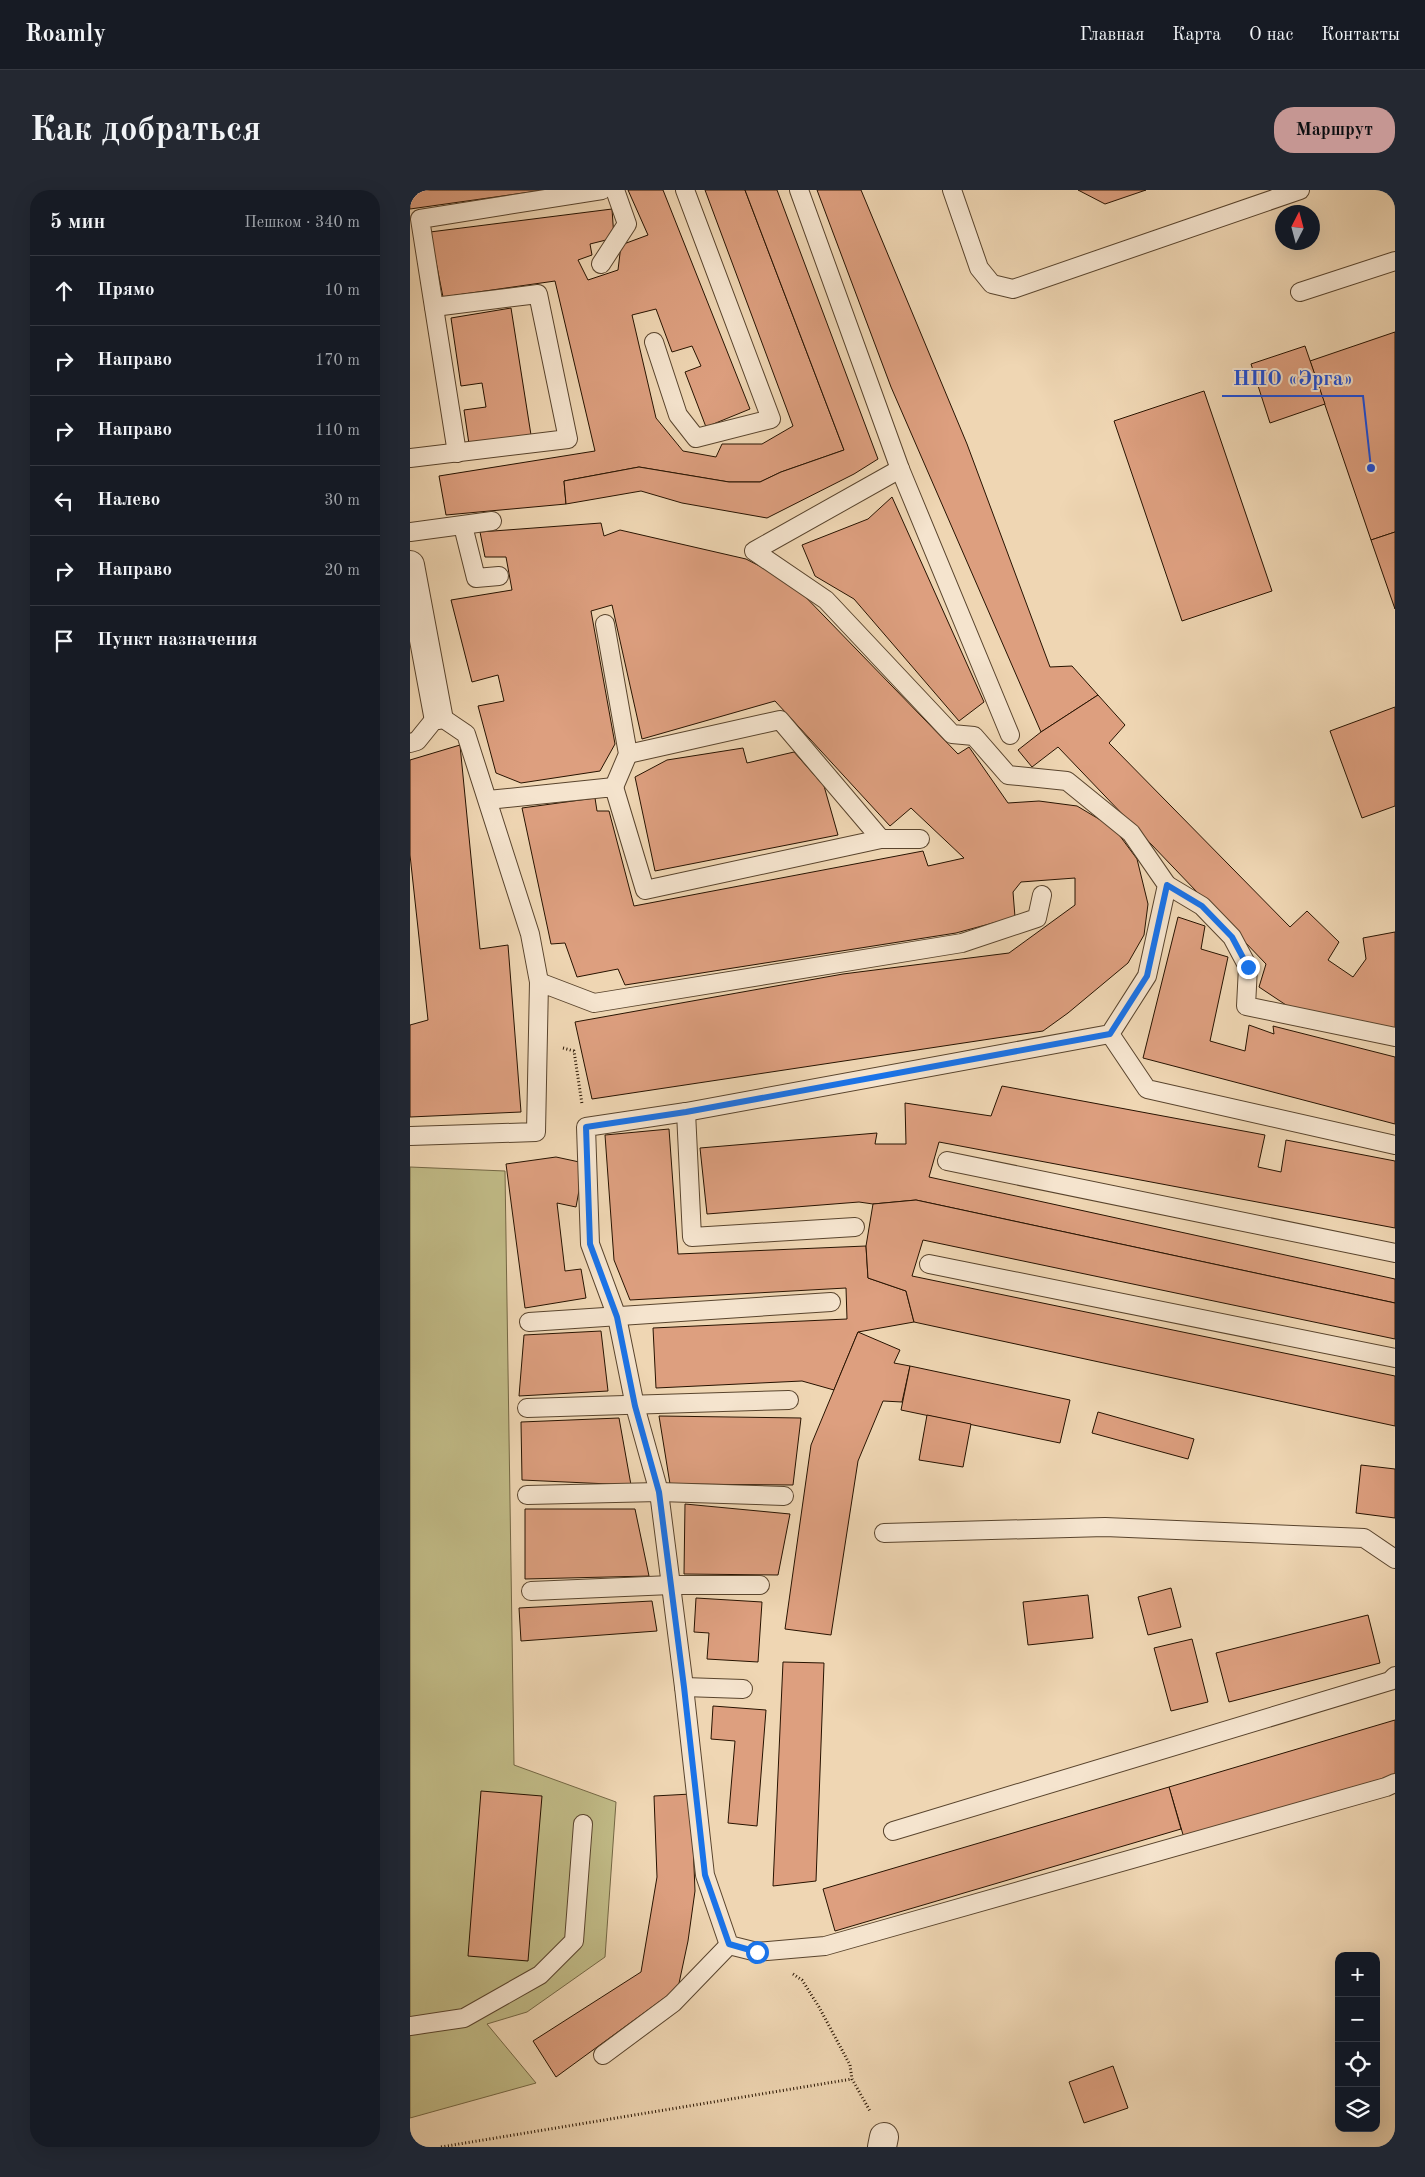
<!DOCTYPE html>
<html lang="ru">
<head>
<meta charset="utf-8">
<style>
  body { margin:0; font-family:"Old Standard TT",serif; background:#242831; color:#f1f3f6 }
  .controls { position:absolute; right:15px; bottom:15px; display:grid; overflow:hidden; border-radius:10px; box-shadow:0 5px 20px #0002 }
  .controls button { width:45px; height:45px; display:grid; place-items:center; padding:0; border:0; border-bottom:1px solid #363941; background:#171b24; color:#f1f3f6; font:25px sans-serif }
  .compass { position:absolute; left:865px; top:15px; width:45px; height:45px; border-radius:50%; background:#171b24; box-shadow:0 5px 20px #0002; rotate:6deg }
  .stop { position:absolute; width:15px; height:15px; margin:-11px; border:4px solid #1a73e8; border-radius:50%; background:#fff }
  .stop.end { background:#1a73e8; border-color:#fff; box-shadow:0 1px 5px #0008 }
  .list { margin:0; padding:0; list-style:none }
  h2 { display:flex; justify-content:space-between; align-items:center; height:65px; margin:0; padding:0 20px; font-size:21px }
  h2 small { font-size:16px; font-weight:400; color:#9ea1a6 }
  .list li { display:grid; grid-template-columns:32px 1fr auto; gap:15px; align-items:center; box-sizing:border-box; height:70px; padding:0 20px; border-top:1px solid #363941 }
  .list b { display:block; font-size:19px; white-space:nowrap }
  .list em { font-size:16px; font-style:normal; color:#9ea1a6 }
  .icon { flex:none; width:28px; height:28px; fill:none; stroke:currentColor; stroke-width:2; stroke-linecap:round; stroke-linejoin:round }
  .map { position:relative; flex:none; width:985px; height:1957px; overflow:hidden; border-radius:20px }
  header { display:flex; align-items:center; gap:30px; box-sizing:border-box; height:70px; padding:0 25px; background:#171b24; border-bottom:1px solid #363941 }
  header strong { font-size:24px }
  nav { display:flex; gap:28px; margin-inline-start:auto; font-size:18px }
  .intro { display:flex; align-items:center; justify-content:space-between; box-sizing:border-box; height:120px; padding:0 30px }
  h1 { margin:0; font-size:35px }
  .button { padding:12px 22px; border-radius:20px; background:#c59692; color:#111; font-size:18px; font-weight:700 }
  main { display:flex; gap:30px; padding:0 30px }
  aside { flex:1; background:#171b24; border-radius:20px; box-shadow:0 5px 20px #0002 }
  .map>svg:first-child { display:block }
  .green { fill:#c1bb87; stroke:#746744 }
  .building { fill:#dd9f7f; stroke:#271300 }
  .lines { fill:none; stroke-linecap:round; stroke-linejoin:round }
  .service-casing { stroke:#59442d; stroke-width:20 }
  .minor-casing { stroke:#59442d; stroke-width:30 }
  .path { stroke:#271300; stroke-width:3; stroke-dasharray:1 2.5; stroke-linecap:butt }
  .service { stroke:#f5e4ce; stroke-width:18 }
  .minor { stroke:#f5e4ce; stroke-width:28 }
  .route { stroke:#1a73e8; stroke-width:6 }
  .leader { fill:none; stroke:#1d4ed8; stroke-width:2 }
  .callout-dot { fill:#1d4ed8; stroke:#f5e4ce; stroke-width:2 }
  .callout-label { font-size:21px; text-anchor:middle; font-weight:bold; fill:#1d4ed8; stroke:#f5e4ce; stroke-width:4; stroke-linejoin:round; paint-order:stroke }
</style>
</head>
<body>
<header>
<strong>Roamly</strong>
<nav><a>Главная</a><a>Карта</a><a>О нас</a><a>Контакты</a></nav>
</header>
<div class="intro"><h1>Как добраться</h1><a class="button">Маршрут</a></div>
<main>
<aside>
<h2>5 мин<small>Пешком · 340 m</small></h2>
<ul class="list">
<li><svg class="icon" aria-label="ahead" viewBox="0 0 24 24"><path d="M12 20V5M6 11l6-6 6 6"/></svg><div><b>Прямо</b></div><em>10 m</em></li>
<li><svg class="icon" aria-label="right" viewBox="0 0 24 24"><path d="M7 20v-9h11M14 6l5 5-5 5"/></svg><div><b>Направо</b></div><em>170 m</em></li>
<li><svg class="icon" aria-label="right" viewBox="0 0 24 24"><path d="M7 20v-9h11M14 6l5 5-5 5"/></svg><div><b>Направо</b></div><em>110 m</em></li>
<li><svg class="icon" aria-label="left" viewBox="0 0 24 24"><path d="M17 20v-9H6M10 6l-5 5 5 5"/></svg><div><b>Налево</b></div><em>30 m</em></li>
<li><svg class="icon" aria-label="right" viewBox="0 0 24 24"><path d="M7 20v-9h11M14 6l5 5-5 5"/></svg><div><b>Направо</b></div><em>20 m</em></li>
<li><svg class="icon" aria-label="arrive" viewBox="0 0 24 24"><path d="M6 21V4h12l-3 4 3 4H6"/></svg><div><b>Пункт назначения</b></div></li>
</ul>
</aside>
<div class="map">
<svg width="985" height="1957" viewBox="0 0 985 1957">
  <rect width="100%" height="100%" fill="#efd6b3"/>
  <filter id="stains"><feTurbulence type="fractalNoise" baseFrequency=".004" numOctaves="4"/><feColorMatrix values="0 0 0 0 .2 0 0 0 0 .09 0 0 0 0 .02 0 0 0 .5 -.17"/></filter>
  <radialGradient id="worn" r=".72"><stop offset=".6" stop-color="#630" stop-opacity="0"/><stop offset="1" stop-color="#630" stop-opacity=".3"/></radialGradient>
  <polygon class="green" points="0,977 95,981 104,1575 206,1612 195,1767 117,1822 77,1834 126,1893 0,1928"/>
  <g class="building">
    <polygon points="0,0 135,0 0,19"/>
    <polygon points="218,0 253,0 340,219 296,237 275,182 291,176 282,156 262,162 246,119 222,125 246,228 273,261 306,267 312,254 352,254 383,236 295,0 335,0 434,260 371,282 350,292 319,292 229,277 154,291 156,314 36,325 29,286 185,261 145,91 33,107 20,42 202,19 204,48 180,54 182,65 168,70 178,90 208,80 211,55 238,45"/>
    <polygon points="335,0 367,0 468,269 444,284 357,328 272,313 231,301 156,314 154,291 229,277 319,292 350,292 371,282 434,260"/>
    <polygon points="407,0 451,0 557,254 640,477 662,476 688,505 631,542 481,197"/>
    <polygon points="668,0 736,0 695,14"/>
    <polygon points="101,118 121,245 59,254 54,220 76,217 72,193 51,196 41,128"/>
    <polygon points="985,142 985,342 961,350 900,171"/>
    <polygon points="895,156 915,214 860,233 841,174"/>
    <polygon points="794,201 862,401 772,431 704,231"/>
    <polygon points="482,307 574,512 549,531 444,409 405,386 392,355 458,329"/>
    <polygon points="191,333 194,346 210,340 336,369 382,393 548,564 559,557 598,613 629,611 667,616 704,638 727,669 738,714 734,745 718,773 658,823 633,841 182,909 165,832 433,784 599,763 665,715 665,688 611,692 603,702 605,727 546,743 215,795 208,779 167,787 155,753 141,754 112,618 185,608 187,621 199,621 224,716 513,661 518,676 554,668 501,618 480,636 365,511 232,549 202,415 181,421 205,554 190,581 111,593 86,583 68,516 94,511 88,485 62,492 41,410 102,400 96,367 75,367 70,342"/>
    <polygon points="985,342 985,419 961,350"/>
    <polygon points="688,505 715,535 699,553 880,737 897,721 929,752 918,770 943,787 956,769 953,748 985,742 985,842 888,823 849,797 856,774 648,557 622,577 608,560 631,542"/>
    <polygon points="985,517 985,616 952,628 920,541"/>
    <polygon points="50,555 70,759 98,755 111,922 0,927 0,835 18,830 0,665 0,570"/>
    <polygon points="333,558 337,573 384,562 414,596 428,645 245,681 225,587 257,570"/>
    <polygon points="768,727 795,736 791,759 818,767 800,851 835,861 839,835 864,844 863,836 985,867 985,934 733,868"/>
    <polygon points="592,896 855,945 848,977 871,982 876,950 985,971 985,1038 529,952 519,987 985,1089 985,1113 506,1010 463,1014 449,1012 297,1024 290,958 467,943 465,954 496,954 495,913 581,926"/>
    <polygon points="259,939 268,1064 456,1056 458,1088 496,1101 504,1132 448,1142 424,1200 392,1191 246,1198 243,1138 437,1129 436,1098 220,1110 204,1070 195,945"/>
    <polygon points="146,967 174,973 166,1017 147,1013 155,1081 171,1079 176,1108 115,1118 96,974"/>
    <polygon points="506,1010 985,1113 985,1149 513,1050 502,1086 985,1186 985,1236 504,1132 496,1101 458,1088 456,1056 463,1014"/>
    <polygon points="191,1141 198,1201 109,1206 114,1145"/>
    <polygon points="448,1142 490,1160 484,1173 500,1176 492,1212 473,1211 448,1271 421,1445 375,1439 401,1255"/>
    <polygon points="500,1176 660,1210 650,1253 491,1220"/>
    <polygon points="688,1222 784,1249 778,1269 682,1243"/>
    <polygon points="517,1225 561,1234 553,1277 509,1270"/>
    <polygon points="249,1226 391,1228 383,1295 260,1294"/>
    <polygon points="209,1228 221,1295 112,1290 111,1232"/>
    <polygon points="951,1275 985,1279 985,1328 946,1323"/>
    <polygon points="275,1314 380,1324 368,1385 274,1384"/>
    <polygon points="115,1319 225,1319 239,1386 115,1389"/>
    <polygon points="761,1398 771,1437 738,1445 728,1407"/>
    <polygon points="678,1405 683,1448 618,1455 613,1412"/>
    <polygon points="286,1408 352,1412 348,1472 297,1469 299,1443 284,1442"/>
    <polygon points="242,1411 247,1441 111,1451 109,1418"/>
    <polygon points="958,1425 970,1473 819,1512 806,1463"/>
    <polygon points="782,1449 798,1512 761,1521 744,1458"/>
    <polygon points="373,1472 414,1473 406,1691 363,1696"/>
    <polygon points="303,1516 356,1520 347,1636 318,1633 325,1551 301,1549"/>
    <polygon points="985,1530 985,1585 774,1648 759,1597"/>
    <polygon points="759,1597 771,1639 425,1741 413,1699"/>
    <polygon points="71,1601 132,1606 118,1771 58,1766"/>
    <polygon points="281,1604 285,1701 278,1751 268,1798 146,1887 123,1851 231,1782 247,1687 244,1606"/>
    <polygon points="703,1876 718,1918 674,1933 659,1892"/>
  </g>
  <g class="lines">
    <defs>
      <g id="service">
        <polyline points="389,0 490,279 600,545"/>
        <polyline points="542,0 569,78 582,94 603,99 890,0"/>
        <polyline points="191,74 217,34 205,0"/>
        <polyline points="890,102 985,71"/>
        <polyline points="244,152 268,225 286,248 361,229 275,0"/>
        <polyline points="47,263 10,29 192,0"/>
        <polyline points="0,268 158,249 128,104 24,117"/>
        <polyline points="490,279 344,361 416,410 542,544 564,546 598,585 657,591 721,643 757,695 737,786 700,844 276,922 176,937 180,1054 207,1127 225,1216 249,1302 274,1497 295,1685 319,1755 347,1762 415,1756 976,1597 985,1593"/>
        <polyline points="53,336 66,388 89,386"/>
        <polyline points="0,342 82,331"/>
        <polyline points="195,434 218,564 204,597"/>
        <polyline points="0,553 7,551 28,525 56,544 120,744 129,792"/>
        <polyline points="78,610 204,597 235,700 471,649 370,530 218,564"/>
        <polyline points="471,649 510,649"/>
        <polyline points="757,695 792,716 822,747 838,777 836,816 985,847"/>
        <polyline points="700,844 737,899 985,955"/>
        <polyline points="276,922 282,1047 445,1037"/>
        <polyline points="0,946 126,942 129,792 184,813 552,753 627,728 632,705"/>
        <polyline points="537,971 985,1063"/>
        <polyline points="519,1074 985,1168"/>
        <polyline points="119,1132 421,1112"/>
        <polyline points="117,1218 379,1210"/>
        <polyline points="117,1305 249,1302 374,1306"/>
        <polyline points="474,1343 695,1337 954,1348 985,1369"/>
        <polyline points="121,1401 261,1395 350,1395"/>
        <polyline points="274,1497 333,1499"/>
        <polyline points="483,1641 980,1491 985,1486"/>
        <polyline points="0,1836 54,1828 130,1785 164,1751 173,1634"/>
        <polyline points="193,1865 263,1813 319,1755"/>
      </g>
      <g id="minor">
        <polyline points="0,375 28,525"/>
        <polyline points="472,1957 474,1947"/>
      </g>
    </defs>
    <use href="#service" class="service-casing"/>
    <use href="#minor" class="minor-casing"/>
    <g class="path">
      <polyline points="153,858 164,861 172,914"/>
      <polyline points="383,1784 392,1790 409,1817 440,1875 442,1889 460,1921"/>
      <polyline points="31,1957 442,1889"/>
    </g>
    <use href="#service" class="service"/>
    <use href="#minor" class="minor"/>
  </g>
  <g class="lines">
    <polyline class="route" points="347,1762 319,1754 295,1685 274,1497 249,1302 225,1216 207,1127 180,1054 176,937 276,922 700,844 737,786 757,695 792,716 822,747 838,777"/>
  </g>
  <path class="leader" d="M961 278L953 206H812"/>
  <circle class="callout-dot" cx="961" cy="278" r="5"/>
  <g class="callout-label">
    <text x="883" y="195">НПО «Эрга»</text>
  </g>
  <rect width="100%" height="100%" filter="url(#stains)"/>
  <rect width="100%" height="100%" fill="url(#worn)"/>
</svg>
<div class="controls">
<button>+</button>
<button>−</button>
<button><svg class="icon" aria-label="locate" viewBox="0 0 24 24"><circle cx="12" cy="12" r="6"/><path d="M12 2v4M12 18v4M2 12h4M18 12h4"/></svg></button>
<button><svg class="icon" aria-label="layers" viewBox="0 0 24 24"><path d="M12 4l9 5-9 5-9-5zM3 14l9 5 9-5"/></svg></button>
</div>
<svg class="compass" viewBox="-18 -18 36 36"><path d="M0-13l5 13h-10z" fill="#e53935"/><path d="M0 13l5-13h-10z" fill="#9ea1a6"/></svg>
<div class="stop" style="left:347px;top:1762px"></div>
<div class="stop end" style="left:838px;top:777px"></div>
</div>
</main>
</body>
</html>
